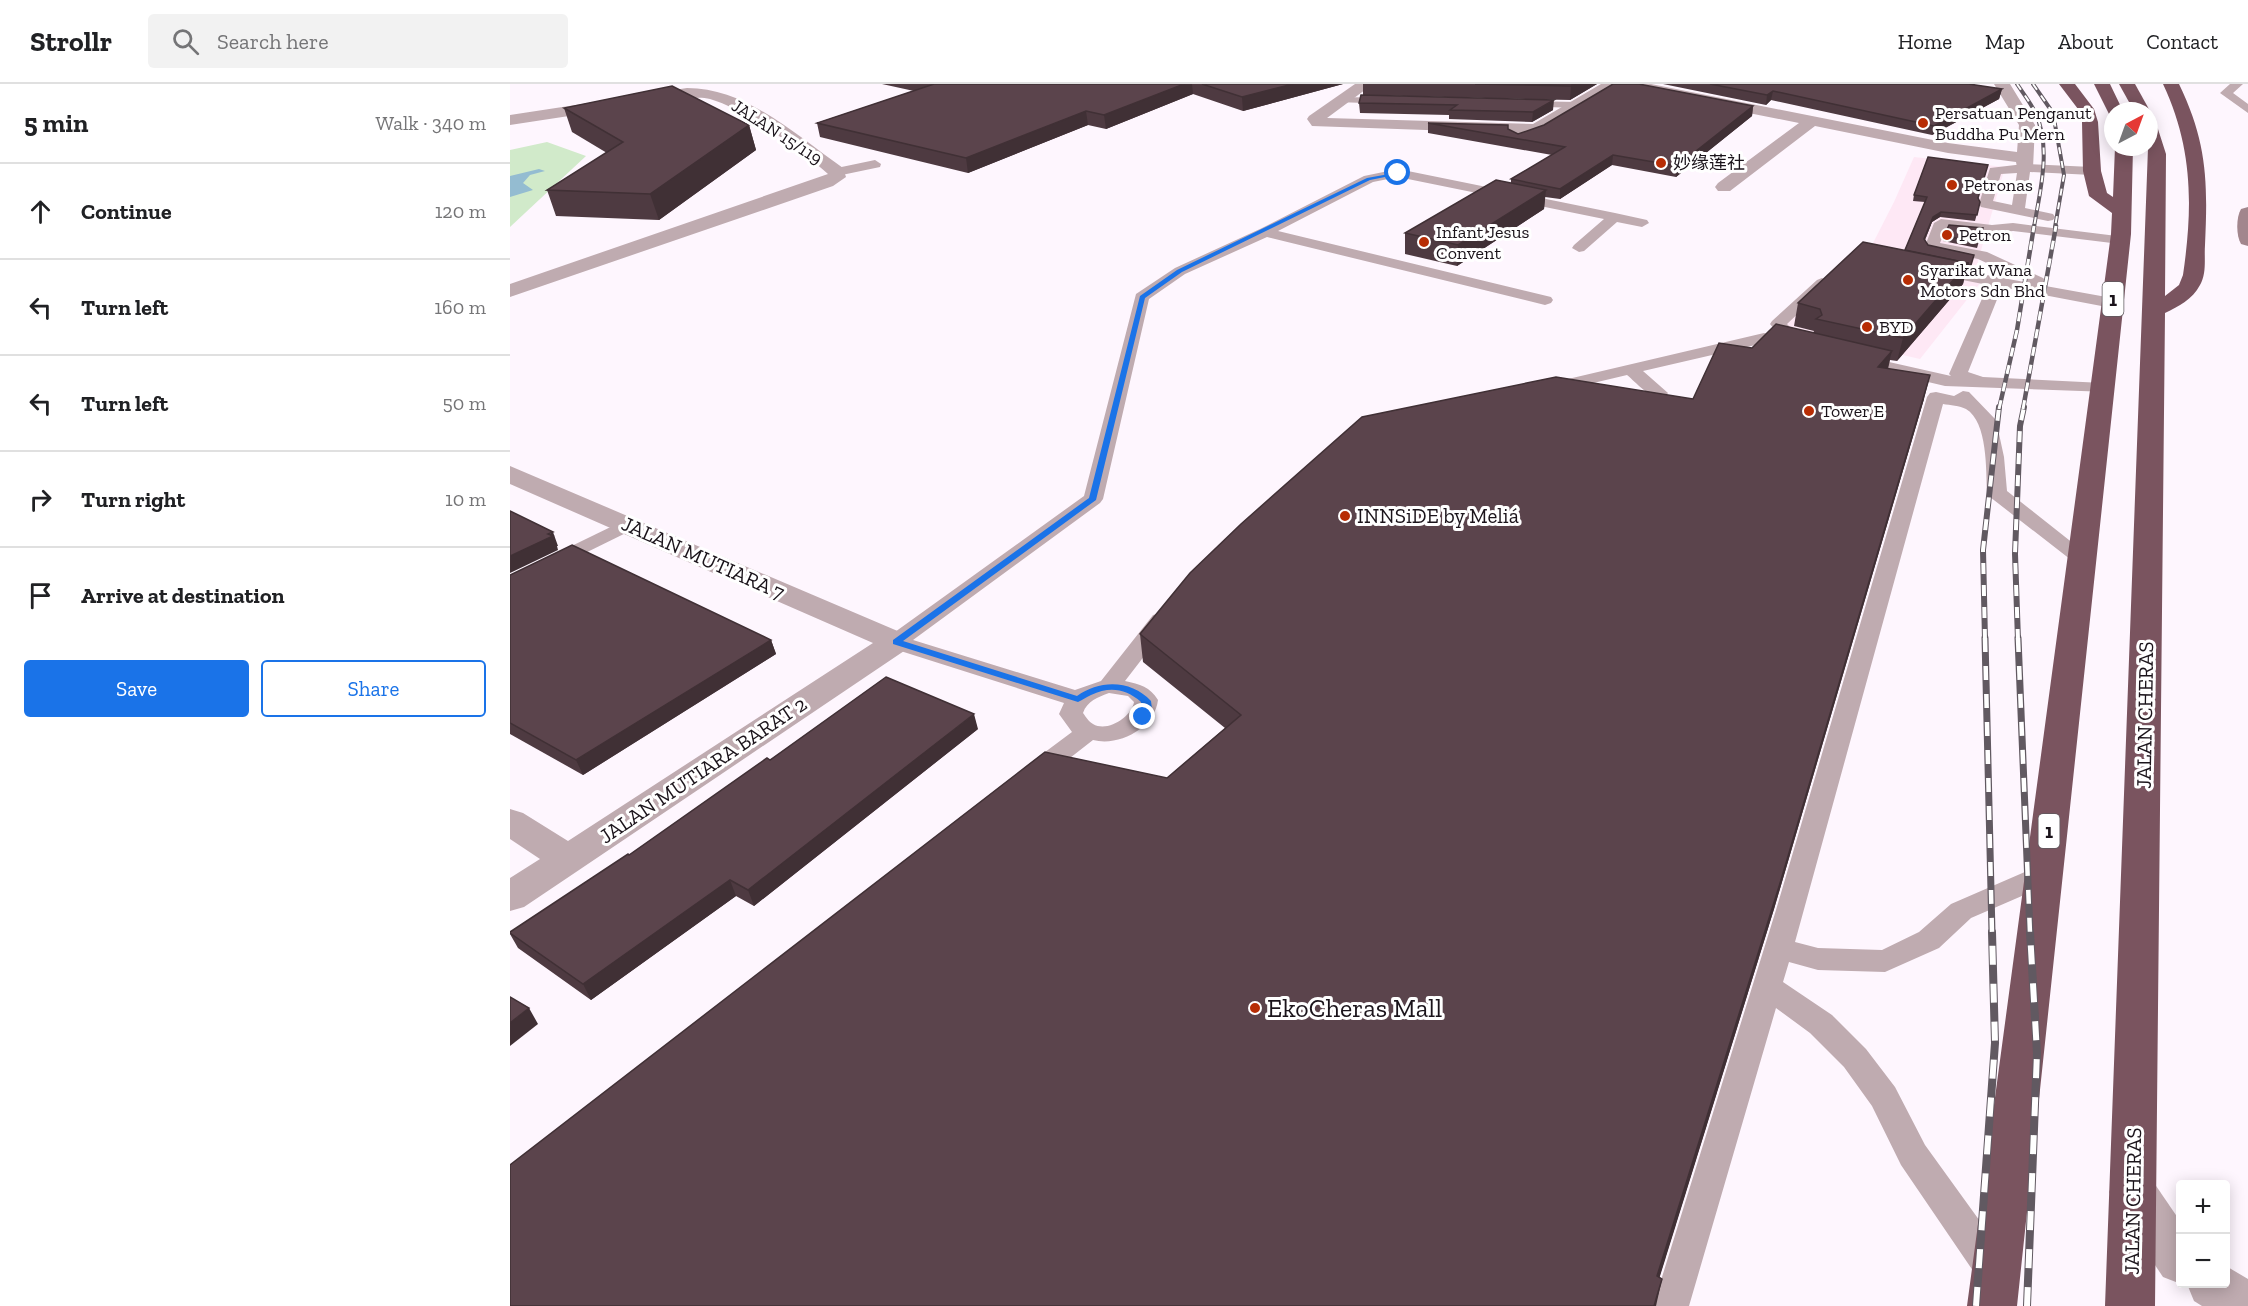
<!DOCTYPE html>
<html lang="en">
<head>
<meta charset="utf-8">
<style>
  body { margin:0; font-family:"Zilla Slab","Noto Sans SC",serif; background:#f2f2f2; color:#202124 }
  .controls { position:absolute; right:18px; bottom:18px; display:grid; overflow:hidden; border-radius:6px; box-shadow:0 3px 15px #0003 }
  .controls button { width:54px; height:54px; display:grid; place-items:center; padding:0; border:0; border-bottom:2px solid #e0e0e0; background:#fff; color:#202124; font:30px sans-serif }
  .compass { position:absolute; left:1594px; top:18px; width:54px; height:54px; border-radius:50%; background:#fff; box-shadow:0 3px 15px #0003; rotate:41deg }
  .stop { position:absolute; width:18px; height:18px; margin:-14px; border:4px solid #1a73e8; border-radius:50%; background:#fff }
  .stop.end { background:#1a73e8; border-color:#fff; box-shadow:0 2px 6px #0008 }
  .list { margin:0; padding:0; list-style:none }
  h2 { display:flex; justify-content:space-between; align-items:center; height:78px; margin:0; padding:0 24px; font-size:26px }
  h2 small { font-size:20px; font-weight:400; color:#757577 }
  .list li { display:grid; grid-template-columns:39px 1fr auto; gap:18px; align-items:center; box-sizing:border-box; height:96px; padding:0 24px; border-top:2px solid #e0e0e0 }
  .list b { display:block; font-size:22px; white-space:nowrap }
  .list em { font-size:20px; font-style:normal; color:#757577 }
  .actions { display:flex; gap:12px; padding:18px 24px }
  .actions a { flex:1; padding:14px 0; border:2px solid #1a73e8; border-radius:6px; text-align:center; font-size:21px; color:#1a73e8 }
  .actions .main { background:#1a73e8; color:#fff }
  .icon { flex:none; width:33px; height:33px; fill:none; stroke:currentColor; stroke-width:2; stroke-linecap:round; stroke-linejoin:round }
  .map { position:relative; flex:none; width:1738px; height:1222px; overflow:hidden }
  header { display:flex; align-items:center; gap:36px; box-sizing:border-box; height:84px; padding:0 30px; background:#fff; border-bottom:2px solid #e0e0e0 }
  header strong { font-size:28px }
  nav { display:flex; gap:33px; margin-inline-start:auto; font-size:21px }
  .search { width:420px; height:54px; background:#f2f2f2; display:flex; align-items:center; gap:15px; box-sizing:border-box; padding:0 21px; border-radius:6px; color:#757577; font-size:22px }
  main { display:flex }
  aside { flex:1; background:#fff }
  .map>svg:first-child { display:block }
  .commercial { fill:#fee8f5 }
  .green { fill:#d1eaca }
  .water { fill:#94bcd1 }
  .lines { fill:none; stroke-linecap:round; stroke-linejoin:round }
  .lane { fill:#bfabb0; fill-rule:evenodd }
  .street { fill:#bfabb0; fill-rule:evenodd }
  .secondary { fill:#a2868d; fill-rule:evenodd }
  .highway { fill:#7a545f; fill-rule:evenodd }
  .rail-far4-casing { stroke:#615961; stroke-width:4 }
  .rail-far3-casing { stroke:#615961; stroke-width:4.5 }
  .rail-far2-casing { stroke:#615961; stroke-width:6 }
  .rail-far1-casing { stroke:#615961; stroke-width:7 }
  .rail-casing { stroke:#615961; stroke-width:8 }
  .rail-far4 { stroke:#fff; stroke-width:2; stroke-dasharray:7; stroke-linecap:butt }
  .rail-far3 { stroke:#fff; stroke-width:3; stroke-dasharray:9; stroke-linecap:butt }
  .rail-far2 { stroke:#fff; stroke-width:4; stroke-dasharray:11; stroke-linecap:butt }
  .rail-far1 { stroke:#fff; stroke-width:4.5; stroke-dasharray:14; stroke-linecap:butt }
  .rail { stroke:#fff; stroke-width:6; stroke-dasharray:19; stroke-linecap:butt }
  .wall { fill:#4e3a41 }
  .shaded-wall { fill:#403035 }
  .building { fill:#5b444c; stroke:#403035; stroke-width:1.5 }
  .route { fill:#1a73e8 }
  .poi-dot { fill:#b72d05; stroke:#fff; stroke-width:2 }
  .labels { text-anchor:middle; stroke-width:6; stroke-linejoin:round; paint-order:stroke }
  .far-poi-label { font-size:18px; fill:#1a131a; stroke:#fff; text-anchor:start }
  .far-street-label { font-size:18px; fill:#1a131a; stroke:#fff }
  .shield { fill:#fff; stroke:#5f5a5f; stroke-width:1.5 }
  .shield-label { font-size:20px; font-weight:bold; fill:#1a131a }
  .poi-label { font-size:21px; fill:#1a131a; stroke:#fff; text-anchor:start }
  .street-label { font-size:21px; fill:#1a131a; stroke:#fff }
  .near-poi-label { font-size:26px; fill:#1a131a; stroke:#fff; text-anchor:start }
</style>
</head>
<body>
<header>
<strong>Strollr</strong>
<div class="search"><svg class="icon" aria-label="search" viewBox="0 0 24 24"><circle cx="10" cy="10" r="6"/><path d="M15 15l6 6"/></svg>Search here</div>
<nav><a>Home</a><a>Map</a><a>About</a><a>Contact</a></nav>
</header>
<main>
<aside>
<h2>5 min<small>Walk · 340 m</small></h2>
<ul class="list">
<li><svg class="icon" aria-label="ahead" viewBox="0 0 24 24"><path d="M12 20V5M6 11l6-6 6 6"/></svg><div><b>Continue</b></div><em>120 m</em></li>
<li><svg class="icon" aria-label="left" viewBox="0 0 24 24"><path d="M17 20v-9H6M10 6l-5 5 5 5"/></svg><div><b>Turn left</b></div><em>160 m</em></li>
<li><svg class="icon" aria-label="left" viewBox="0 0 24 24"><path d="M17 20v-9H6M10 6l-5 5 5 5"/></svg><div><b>Turn left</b></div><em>50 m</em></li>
<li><svg class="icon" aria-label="right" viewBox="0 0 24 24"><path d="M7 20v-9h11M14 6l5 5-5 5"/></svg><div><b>Turn right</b></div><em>10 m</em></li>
<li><svg class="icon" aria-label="arrive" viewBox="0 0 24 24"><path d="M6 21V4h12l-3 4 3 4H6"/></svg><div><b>Arrive at destination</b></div></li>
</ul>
<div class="actions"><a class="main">Save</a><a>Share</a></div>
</aside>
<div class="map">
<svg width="1738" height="1222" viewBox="0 0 1738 1222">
  <rect width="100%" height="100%" fill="#fef6fe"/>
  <polygon class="commercial" points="1404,73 1495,83 1468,177 1470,199 1410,275 1280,245 1275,240 1362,161 1384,118"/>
  <polygon class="green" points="37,58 76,72 0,143 0,66"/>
  <polygon class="water" points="29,85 35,87 20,91 13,99 23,106 0,113 0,92"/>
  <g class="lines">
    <g class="lane">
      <polygon points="1720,0 1733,0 1723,9 1738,20 1738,29 1710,9"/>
      <polygon points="831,13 883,14 889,17 883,20 827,18 827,14"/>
      <polygon points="1011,17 1067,18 1073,21 1067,24 1007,22 1005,20"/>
      <polygon points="365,76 371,80 370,83 327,92 321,88 322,85"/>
      <path d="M1514,80L1582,83L1588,87L1582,91L1520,88L1515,124L1543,130L1545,133L1543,136L1538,137L1471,123L1469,120L1480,84ZM1507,89L1502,121L1483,117L1491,90Z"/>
      <path d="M888,85L1105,129L1137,136L1139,139L1132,143L1107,138L1074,167L1069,168L1062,164L1064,161L1094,135L888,93L863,98L768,147L1041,213L1043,216L1041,219L1035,221L757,153L675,190L639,215L593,415L590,419L403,556L565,606L591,597L643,531L651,529L659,531L662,536L615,597C630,600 640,603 648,616C645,643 610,663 583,656L533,695L524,697L515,695L511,689L515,683L562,648L549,630L554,619L378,563L375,558L378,553L574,412L626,210L665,184L750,145L854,92ZM599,609L618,612L624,618C622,632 598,649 583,640C579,638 576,633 573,629C577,617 588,613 599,609Z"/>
      <polygon points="1431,135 1482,141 1503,139 1615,153 1617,156 1615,159 1610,160 1503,147 1482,149 1436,144 1430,159 1477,168 1533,194 1536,197 1530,201 1602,214 1610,219 1602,224 1492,203 1458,288 1473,293 1593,299 1599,300 1602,304 1599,308 1435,302 1342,280 1340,276 1342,272 1348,271 1441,292 1439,290 1478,201 1417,189 1414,186 1417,183 1422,181 1520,199 1468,175 1417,165 1415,162 1424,139"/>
      <path d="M1312,194L1320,199L1317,202L1277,240L1280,243L1304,249L1306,252L1304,255C1288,259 1269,252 1260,240L1262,237L1307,196Z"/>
      <path d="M1254,249L1288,257L1290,261L1282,266L1254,259L1133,287L1158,309L1155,313C1140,316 1128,300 1117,291L1041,309L1035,308L1032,304L1035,300L1041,299Z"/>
      <path d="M1453,307L1459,308L1486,336L1494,373L1497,407L1583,475L1579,479L1572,481L1565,479L1480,413L1477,409C1476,387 1478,338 1456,325C1450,322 1440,321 1433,320L1285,858L1308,864L1372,866L1409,848L1441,820L1524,784L1534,781L1544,784L1548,791L1544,798L1461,834L1429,864L1375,888L1308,886L1279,878L1273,898L1322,931L1356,965L1385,1003L1415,1061L1498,1176L1503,1188L1498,1200L1485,1205L1472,1200L1391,1081L1362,1022L1334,983L1300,949L1266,924L1179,1222H1143L1266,826L1417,313L1420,309L1426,308L1444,312Z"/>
      <polygon points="117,435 124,437 127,441 124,445 0,506 0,492"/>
    </g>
    <g class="street">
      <polygon points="845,0 863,0 817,34 1023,40 1091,0 1110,0 1032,49 1007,58 999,53 1001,49 802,42 797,35 799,32"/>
      <polygon points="1110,0 1141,0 1438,59 1507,68 1509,41 1484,0 1500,0 1525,41 1523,84 1520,88 1508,88 1506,78 1438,69 1305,42 1220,107 1208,107 1205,103 1208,99 1289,39 1118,5"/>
      <path d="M177,4C237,4 287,52 333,84L336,93L323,102L0,213V200L318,90C291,66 235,25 200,15C193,13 185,14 177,14L0,41V31Z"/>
      <polygon points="0,382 397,551 402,558 397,565 72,784 14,823 0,827 0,794 30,775 0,755 0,725 13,729 58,757 363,559 0,400"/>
      <polygon points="1623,1087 1640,1093 1670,1137 1671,1200 1653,1193 1606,1123 1599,1108 1606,1093"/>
      <polygon points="1716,1182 1738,1195 1738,1222 1692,1222 1684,1217 1677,1200 1716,1200"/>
    </g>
    <path class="secondary" d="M1738,123V162L1731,160C1726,152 1726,133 1731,125Z"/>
    <g class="highway">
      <polygon points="1549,0 1565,0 1584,25 1588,38 1591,87 1597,109 1603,113 1605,63 1623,63 1621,150 1507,1222 1457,1222 1601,150 1602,129 1579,112 1573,87 1572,38 1568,25"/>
      <polygon points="1584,0 1600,0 1613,27 1603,27 1603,31 1599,30"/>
      <polygon points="1609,0 1625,0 1640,27 1639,28 1624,27"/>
      <path d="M1653,0H1669C1697,58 1698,97 1695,161C1694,174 1697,189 1690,201C1682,216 1669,222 1655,229L1645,1222H1595L1639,37L1647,42L1656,70L1655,212L1669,201L1673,191C1683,122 1683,64 1653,0Z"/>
    </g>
    <defs>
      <g id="rail-far4">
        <path d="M1507,0C1513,9 1520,18 1525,28C1542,63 1530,107 1524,143"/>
        <polyline points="1523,0 1543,29 1554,91 1545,143"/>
      </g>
      <g id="rail-far3">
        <polyline points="1489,325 1507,246 1524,142"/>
        <polyline points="1513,325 1546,142"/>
      </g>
      <g id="rail-far2">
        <polyline points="1475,556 1473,466 1489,323"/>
        <polyline points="1508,556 1505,470 1510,342 1514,323"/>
      </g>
      <g id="rail-far1">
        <polyline points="1475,554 1482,849"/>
        <polyline points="1508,554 1520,849"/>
      </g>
      <g id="rail">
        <polyline points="1466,1222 1485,959 1482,848"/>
        <polyline points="1517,1222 1527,969 1520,848"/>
      </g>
    </defs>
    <use href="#rail-far4" class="rail-far4-casing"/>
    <use href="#rail-far3" class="rail-far3-casing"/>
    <use href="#rail-far2" class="rail-far2-casing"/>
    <use href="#rail-far1" class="rail-far1-casing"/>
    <use href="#rail" class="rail-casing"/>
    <use href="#rail-far4" class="rail-far4"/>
    <use href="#rail-far3" class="rail-far3"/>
    <use href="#rail-far2" class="rail-far2"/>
    <use href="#rail-far1" class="rail-far1"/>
    <use href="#rail" class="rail"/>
  </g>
  <g class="wall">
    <polygon points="372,0 833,0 733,27 683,10 596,45 578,41 458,89 310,53 307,39 404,7"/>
    <polygon points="853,0 1087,0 1060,16 853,11"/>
    <polygon points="1153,0 1459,0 1492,5 1489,15 1422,51 1261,16 1256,21"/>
    <polygon points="851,11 1043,26 1022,38 939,35 939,31 850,29 849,19"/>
    <polygon points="1243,22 1242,32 1166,93 1102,81 1050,115 1035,113 1034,125 947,182 895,170 895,149 1001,99 1001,95 1042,71 918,49 918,39 998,45 1008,50"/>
    <polygon points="54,24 239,41 246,66 149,136 46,132 37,106 97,69 62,48"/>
    <polygon points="1404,111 1468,114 1470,118 1465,137 1430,133 1422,138 1415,156 1418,161 1464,171 1459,187 1456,186 1453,200 1387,277 1380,276 1378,285 1414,315 1264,825 1149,1194 657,694 715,644 633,578 630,550 1183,315 1242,264 1303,249 1304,247 1284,242 1288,219 1395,166 1415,118 1403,117"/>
    <polygon points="1473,144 1467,164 1433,157 1434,152"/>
    <polygon points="0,491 261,556 266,570 73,691 0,650"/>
    <polygon points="468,645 244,822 226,812 81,916 8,864 0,850 0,848 119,771 260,676"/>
  </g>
  <g class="shaded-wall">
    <polygon points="674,0 682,0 683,10 596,45 594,31"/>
    <polygon points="783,0 833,0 733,27 732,13"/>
    <polygon points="1065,0 1087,0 1060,16 1061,2"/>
    <polygon points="1492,5 1489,15 1422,51 1424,42"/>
    <polygon points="1263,7 1261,16 1256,21 1257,11"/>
    <polygon points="1044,16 1043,26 1022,38 1023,28"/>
    <polygon points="1243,22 1242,32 1166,93 1167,82"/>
    <polygon points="576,27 578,41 458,89 456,74"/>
    <polygon points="239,41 246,66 149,136 140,110"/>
    <polygon points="1103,71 1102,81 1050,115 1050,105"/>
    <polygon points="1036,106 1034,125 947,182 948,161"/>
    <polygon points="1431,128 1430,133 1422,138 1413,161 1423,133"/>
    <polygon points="1458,179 1453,200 1387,277 1393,254"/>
    <polygon points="1382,267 1376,290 1368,283"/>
    <polygon points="1420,291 1414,315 1264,825 1141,1221 1147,1192"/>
    <polygon points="43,448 48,462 47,462 48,466 0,489 0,472"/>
    <polygon points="261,556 266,570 73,691 66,676"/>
    <polygon points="464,630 468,645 244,822 238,806"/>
    <polygon points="220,796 226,812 81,916 73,900"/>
    <polygon points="19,924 28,940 0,962 0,939"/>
    <polygon points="1152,1195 1146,1222 1144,1222"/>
  </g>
  <g class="building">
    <polygon points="424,0 674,0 594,31 576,27 456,74 307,39"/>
    <polygon points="692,0 783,0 732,13"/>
    <polygon points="965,0 1065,0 1061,2"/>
    <polygon points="1103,0 1129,0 1243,22 1167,82 1103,71 1050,105 1001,95 1055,63 918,39 998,41 998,45 1008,50 1034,41"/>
    <polygon points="1200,0 1459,0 1492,5 1424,42 1263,7 1257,11"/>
    <polygon points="162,2 239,41 140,110 37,106 113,58 54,24"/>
    <polygon points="851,11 1044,16 1023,28 940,26 947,21 849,19"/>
    <polygon points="1418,73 1478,81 1468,114 1470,118 1467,131 1431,128 1423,133 1414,155 1418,161 1464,171 1461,181 1458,181 1458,179 1395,166 1417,113 1404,111"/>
    <polygon points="986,96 1036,106 948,161 895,149"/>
    <polygon points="1439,141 1473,144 1468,158 1434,152"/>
    <polygon points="1353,158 1458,179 1393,254 1306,235 1312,231 1310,225 1288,219"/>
    <polygon points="1266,240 1382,267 1368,283 1420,291 1271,796 1147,1192 1152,1195 1144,1222 0,1222 0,1081 535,668 657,694 731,631 630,550 680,489 731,440 852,333 1046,293 1183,315 1209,259 1242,264"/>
    <polygon points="0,427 43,448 38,450 43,452 0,472"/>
    <polygon points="62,461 261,556 66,676 0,639 0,491"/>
    <polygon points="376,593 464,630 238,806 220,796 73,900 0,849 0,848 118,770 119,771 257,674 260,676"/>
    <polygon points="0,913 19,924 0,939"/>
  </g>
  <path class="route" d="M890,88V90L860,96L672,188L635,214L586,416L393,557L567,612C590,595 622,596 641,617L642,625L637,635L628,633L632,625L631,618C616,605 600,602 581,611C576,613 573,616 568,618L383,560V556L579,414L630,212L667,186L857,94Z"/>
  <g class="poi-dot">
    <circle cx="1413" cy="39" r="6"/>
    <circle cx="1151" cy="79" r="6"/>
    <circle cx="1442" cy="101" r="6"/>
    <circle cx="1437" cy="151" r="6"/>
    <circle cx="914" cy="158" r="6"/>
    <circle cx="1398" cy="196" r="6"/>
    <circle cx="1357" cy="243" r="6"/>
    <circle cx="1299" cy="327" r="6"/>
    <circle cx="835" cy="432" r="6"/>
    <circle cx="745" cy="924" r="6"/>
  </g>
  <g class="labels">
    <g class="far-poi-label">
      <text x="1425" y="35">Persatuan Penganut<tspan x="1425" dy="21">Buddha Pu Mern</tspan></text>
      <text x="1163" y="85">妙缘莲社</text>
      <text x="1454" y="107">Petronas</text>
      <text x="926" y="154">Infant Jesus<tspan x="926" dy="21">Convent</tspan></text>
      <text x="1449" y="157">Petron</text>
      <text x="1410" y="192">Syarikat Wana<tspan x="1410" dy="21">Motors Sdn Bhd</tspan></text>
      <text x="1369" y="249">BYD</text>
      <text x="1311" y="333">Tower E</text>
    </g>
    <g class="far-street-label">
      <text transform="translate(267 48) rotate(33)" y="6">JALAN 15/119</text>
    </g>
    <g class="shield">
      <rect x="1592.5" y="198" width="21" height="34" rx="4.5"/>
      <rect x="1528.5" y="730" width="21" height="34" rx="4.5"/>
    </g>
    <g class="shield-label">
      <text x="1603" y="222">1</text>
      <text x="1539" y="754">1</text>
    </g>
    <g class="poi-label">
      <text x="847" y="439">INNSiDE by Meliá</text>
    </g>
    <g class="street-label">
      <text transform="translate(193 474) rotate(24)" y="7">JALAN MUTIARA 7</text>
      <text transform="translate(1635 631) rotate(-89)" y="7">JALAN CHERAS</text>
      <text transform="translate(193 686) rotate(-34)" y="7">JALAN MUTIARA BARAT 2</text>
      <text transform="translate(1623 1117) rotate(-89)" y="7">JALAN CHERAS</text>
    </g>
    <g class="near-poi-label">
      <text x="757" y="933">EkoCheras Mall</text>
    </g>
  </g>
</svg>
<div class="controls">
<button>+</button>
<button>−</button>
</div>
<svg class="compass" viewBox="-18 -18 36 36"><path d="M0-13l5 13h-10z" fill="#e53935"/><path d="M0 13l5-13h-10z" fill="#757577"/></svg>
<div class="stop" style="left:888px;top:89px"></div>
<div class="stop end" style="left:633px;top:633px"></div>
</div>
</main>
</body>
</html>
